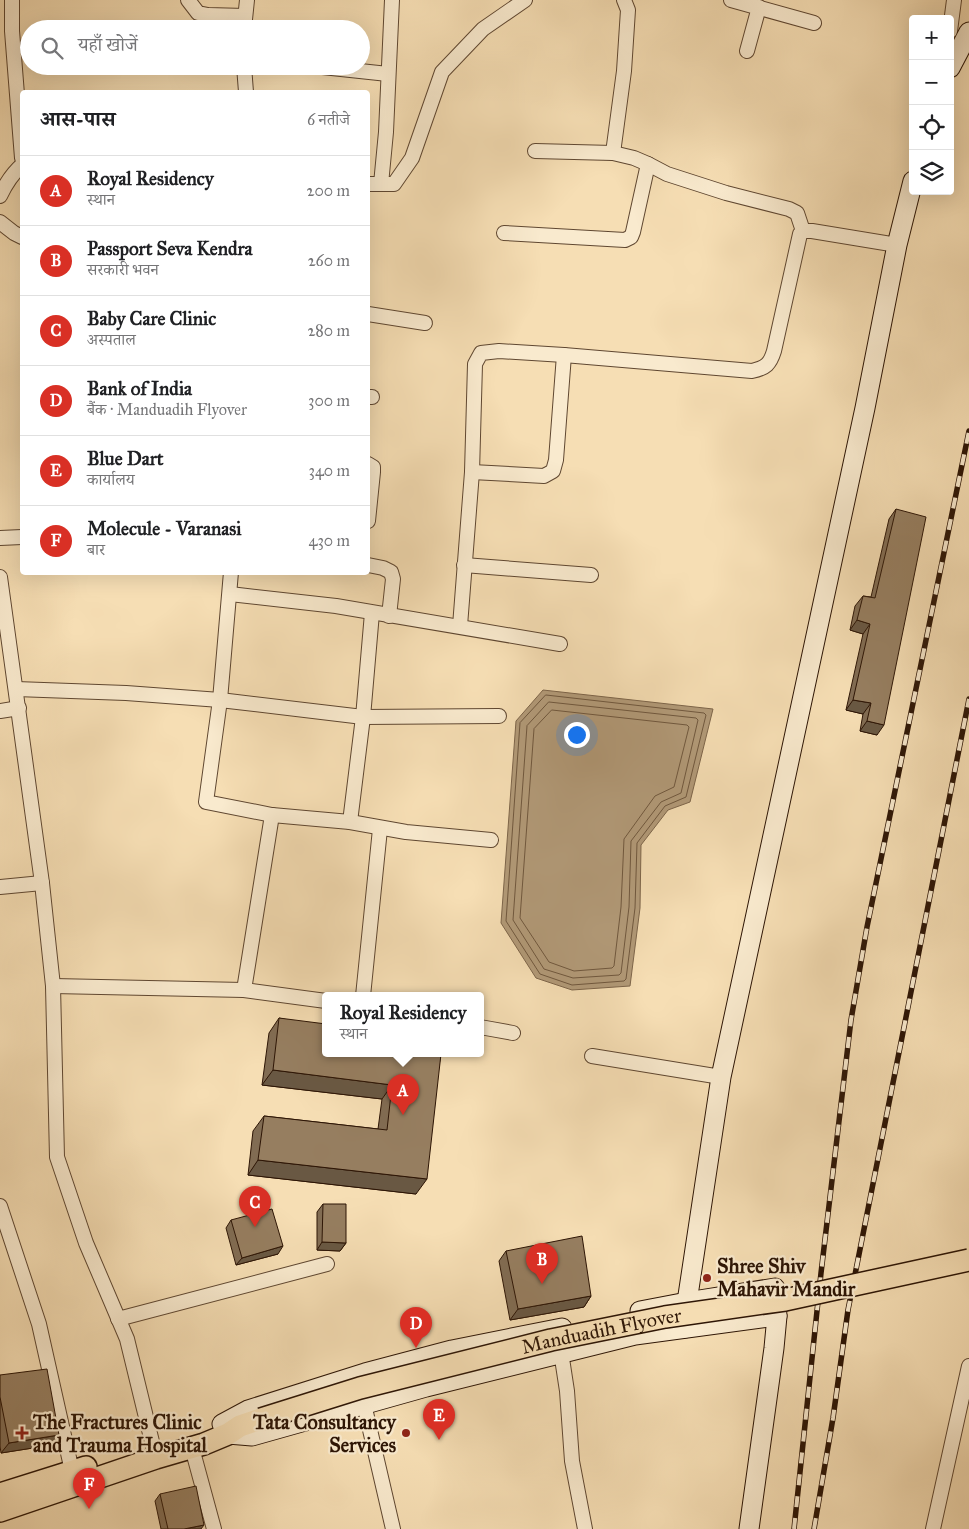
<!DOCTYPE html>
<html lang="hi">
<head>
<meta charset="utf-8">
<style>
  body { margin:0; font-family:"IM FELL Great Primer","Noto Serif Devanagari",serif; background:#f2f2f2; color:#202124 }
  .controls { position:absolute; right:15px; top:15px; display:grid; overflow:hidden; border-radius:5px; box-shadow:0 5px 20px #0002 }
  .controls button { width:45px; height:45px; display:grid; place-items:center; padding:0; border:0; border-bottom:1px solid #e0e0e0; background:#fff; color:#202124; font:25px sans-serif }
  .you { position:absolute; left:576px; top:734px; width:18px; height:18px; margin:-12px; border:4px solid #fff; border-radius:50%; background:#1a73e8; box-shadow:0 0 0 8px #1a73e833 }
  .badge { display:grid; place-items:center; width:32px; height:32px; border-radius:50%; background:#d93025; color:#fff; font-size:16px; font-weight:700 }
  .pin { position:absolute; translate:-50% -41px; filter:drop-shadow(0 1px 2px #0008) }
  .pin::after { content:''; position:absolute; top:26px; width:18px; height:15px; background:inherit; clip-path:polygon(0 0,100% 0,50% 100%) }
  .popup { position:absolute; left:322px; top:992px; width:162px; height:65px; box-sizing:border-box; display:grid; place-content:center; border-radius:5px; background:#fff; filter:drop-shadow(0 1px 4px #0005); font-size:16px; white-space:nowrap; color:#757577 }
  .popup b { font-size:19px; color:#202124 }
  .popup::after { content:''; position:absolute; left:50%; top:100%; margin-left:-10px; border:10px solid transparent; border-top-color:#fff }
  .list { margin:0; padding:0; list-style:none }
  h2 { display:flex; justify-content:space-between; align-items:center; height:65px; margin:0; padding:0 20px; font-size:21px }
  h2 small { font-size:16px; font-weight:400; color:#757577 }
  .list li { display:grid; grid-template-columns:32px 1fr auto; gap:15px; align-items:center; box-sizing:border-box; height:70px; padding:0 20px; border-top:1px solid #e0e0e0 }
  .list b { display:block; font-size:19px; white-space:nowrap }
  .list p { margin:0; font-size:16px; white-space:nowrap; color:#757577 }
  .list em { font-size:16px; font-style:normal; color:#757577 }
  .icon { flex:none; width:28px; height:28px; fill:none; stroke:currentColor; stroke-width:2; stroke-linecap:round; stroke-linejoin:round }
  .map { position:relative; flex:none; width:969px; height:1529px; overflow:hidden }
  .search { position:absolute; background:#fff; box-shadow:0 5px 20px #0002; left:20px; top:20px; width:350px; height:55px; display:flex; align-items:center; gap:12px; box-sizing:border-box; padding:0 18px; border-radius:28px; color:#757577; font-size:19px }
  .panel { position:absolute; background:#fff; box-shadow:0 5px 20px #0002; left:20px; top:90px; width:350px; height:485px; border-radius:5px }
  .map>svg:first-child { display:block }
  .water { fill:#b29a78; stroke:#7d654a }
  .lines { fill:none; stroke-linecap:round; stroke-linejoin:round }
  .shore { stroke:#70583e; stroke-width:1 }
  .street-casing { stroke:#5f4731; stroke-width:16 }
  .secondary-casing { stroke:#2d1505; stroke-width:21 }
  .primary-casing { stroke:#2d1505; stroke-width:24 }
  .street { stroke:#f9eace; stroke-width:14 }
  .secondary { stroke:#f9eace; stroke-width:19 }
  .primary { stroke:#f6deb4; stroke-width:21 }
  .rail-casing { stroke:#2d1505; stroke-width:5.5 }
  .rail { stroke:#f9eace; stroke-width:4; stroke-dasharray:11; stroke-linecap:butt }
  .primary-bridge-casing { stroke:#2d1505; stroke-width:24; stroke-linecap:butt }
  .primary-bridge { stroke:#f6deb4; stroke-width:21 }
  .wall { fill:#816c53; stroke:#2d1505 }
  .shaded-wall { fill:#695843; stroke:#2d1505 }
  .building { fill:#967e60; stroke:#2d1505 }
  .poi-dot { fill:#8f2418; stroke:#f9eace; stroke-width:2 }
  .labels { text-anchor:middle; stroke-width:4.5; stroke-linejoin:round; paint-order:stroke }
  .poi-label { font-size:20px; font-weight:bold; fill:#2d1505; stroke:#f9eace; text-anchor:start }
  .street-label { font-size:20px; fill:#2d1505; stroke:#f9eace }
</style>
</head>
<body>
<div class="map">
<svg width="969" height="1529" viewBox="0 0 969 1529">
  <rect width="100%" height="100%" fill="#f6deb4"/>
  <filter id="stains"><feTurbulence type="fractalNoise" baseFrequency=".004" numOctaves="4"/><feColorMatrix values="0 0 0 0 .2 0 0 0 0 .09 0 0 0 0 .02 0 0 0 .5 -.17"/></filter>
  <radialGradient id="worn" r=".72"><stop offset=".6" stop-color="#630" stop-opacity="0"/><stop offset="1" stop-color="#630" stop-opacity=".3"/></radialGradient>
  <polygon class="water" points="543,690 713,709 690,802 668,810 641,845 640,908 630,986 572,990 536,978 501,923 516,721"/>
  <g class="lines">
    <g class="shore">
      <polygon points="546,695 704,713 706,715 686,797 665,806 637,843 635,908 626,979 624,981 572,985 540,974 506,921 520,723"/>
      <polygon points="549,702 696,718 698,720 681,793 661,802 631,841 629,907 621,973 619,975 573,978 544,969 513,920 527,726"/>
      <polygon points="552,710 687,725 689,727 674,787 655,796 624,839 621,907 614,966 612,968 574,971 549,962 520,918 534,729"/>
    </g>
    <defs>
      <g id="street">
        <polyline points="12,0 12,31 22,158"/>
        <polyline points="188,0 198,13 208,15 245,16"/>
        <polyline points="731,0 814,23"/>
        <polyline points="244,29 247,0"/>
        <polyline points="950,31 954,0"/>
        <polyline points="747,51 759,7"/>
        <polyline points="244,66 246,92"/>
        <polyline points="313,66 388,74"/>
        <polyline points="535,151 613,153 634,158 648,164 667,174 726,193 789,209 797,213 803,231"/>
        <polyline points="613,153 624,71 628,10 624,0"/>
        <polyline points="368,184 394,184 412,158 442,72 483,29 525,0"/>
        <polyline points="381,184 386,132 392,0"/>
        <path d="M0,196C6,183 12,174 22,165"/>
        <polyline points="0,222 14,233 22,237"/>
        <polyline points="504,233 625,240 631,237 633,232 648,164"/>
        <polyline points="368,314 425,323"/>
        <polyline points="368,397 372,397"/>
        <polyline points="368,464 373,467 373,472 368,521"/>
        <polyline points="472,472 544,476 553,471 556,460 564,355"/>
        <polyline points="0,538 22,537"/>
        <polyline points="368,565 383,568 391,572 393,579 389,616"/>
        <polyline points="464,565 591,575"/>
        <polyline points="231,572 220,700 206,802 272,815 350,822 406,832 491,840"/>
        <polyline points="0,577 42,883 53,986 57,1157 86,1243 127,1339 153,1446"/>
        <polyline points="230,594 336,606 560,644"/>
        <path d="M460,626L472,472L475,364L481,353L499,351L564,355L752,371C766,368 770,364 774,351L800,234L803,231H812L897,245"/>
        <polyline points="16,689 126,693 220,700 363,717 499,716"/>
        <polyline points="0,711 19,708"/>
        <polyline points="272,815 244,990 326,1001"/>
        <polyline points="350,822 363,717 372,613"/>
        <polyline points="0,887 42,883"/>
        <polyline points="53,986 244,990"/>
        <polyline points="363,996 380,829"/>
        <polyline points="480,1027 513,1033"/>
        <polyline points="592,1056 721,1077"/>
        <polyline points="0,1206 39,1324 72,1471"/>
        <polyline points="118,1319 327,1264"/>
        <polyline points="561,1352 567,1391 572,1461 585,1529"/>
        <polyline points="364,1404 393,1529"/>
        <polyline points="192,1448 214,1529"/>
        <polyline points="933,1529 969,1366"/>
      </g>
      <g id="secondary">
        <polyline points="950,68 969,32"/>
        <polyline points="640,1311 687,1302 775,1288 777,1316 774,1348 749,1529"/>
        <polyline points="685,1328 687,1302 721,1077 865,408 897,245 913,181"/>
        <polyline points="222,1424 248,1410 365,1373 452,1350 562,1328"/>
        <polyline points="228,1434 252,1436 426,1387 635,1335 777,1316"/>
      </g>
      <g id="primary">
        <polyline points="0,1494 86,1467"/>
        <polyline points="0,1511 156,1458 204,1444 228,1434 240,1426 261,1419"/>
      </g>
    </defs>
    <use href="#street" class="street-casing"/>
    <use href="#secondary" class="secondary-casing"/>
    <use href="#primary" class="primary-casing"/>
    <use href="#street" class="street"/>
    <use href="#secondary" class="secondary"/>
    <use href="#primary" class="primary"/>
    <defs>
      <g id="rail">
        <polyline points="794,1529 821,1273 851,1020 867,927 969,431"/>
        <polyline points="814,1529 833,1418 848,1310 969,699"/>
      </g>
    </defs>
    <use href="#rail" class="rail-casing"/>
    <use href="#rail" class="rail"/>
    <defs>
      <g id="primary-bridge">
        <path id="s1" d="M261,1419L360,1388L551,1340L665,1317L785,1300L969,1260"/>
      </g>
    </defs>
    <use href="#primary-bridge" class="primary-bridge-casing"/>
    <use href="#primary-bridge" class="primary-bridge"/>
  </g>
  <g class="wall">
    <polygon points="896,509 877,735 860,731 863,714 846,710 863,634 850,630 855,606 863,596 871,597 889,519"/>
    <polygon points="279,1018 441,1054 416,1194 248,1175 253,1131 264,1116 378,1129 382,1099 262,1085 269,1033"/>
    <polygon points="323,1204 346,1243 340,1251 317,1250 317,1212"/>
    <polygon points="231,1220 278,1254 236,1265 226,1228"/>
    <polygon points="506,1251 591,1296 584,1307 510,1320 499,1261"/>
    <polygon points="0,1375 59,1435 52,1445 1,1453 0,1446"/>
    <polygon points="160,1494 201,1529 161,1529 155,1501"/>
  </g>
  <g class="shaded-wall">
    <polygon points="857,620 870,624 863,634 850,630"/>
    <polygon points="853,700 871,703 863,714 846,710"/>
    <polygon points="867,721 884,725 877,735 860,731"/>
    <polygon points="273,1070 392,1085 382,1099 262,1085"/>
    <polygon points="258,1160 427,1179 416,1194 248,1175"/>
    <polygon points="322,1242 346,1243 340,1251 317,1250"/>
    <polygon points="283,1246 278,1254 236,1265 242,1258"/>
    <polygon points="591,1296 584,1307 510,1320 518,1309"/>
    <polygon points="59,1435 52,1445 1,1453 9,1443"/>
    <polygon points="204,1525 201,1529 184,1529"/>
  </g>
  <g class="building">
    <polygon points="896,509 926,517 884,725 867,721 871,703 853,700 870,624 857,620 863,596 875,598"/>
    <polygon points="279,1018 326,1024 326,1054 441,1054 427,1179 258,1160 264,1116 387,1130 392,1085 273,1070"/>
    <polygon points="323,1204 346,1204 346,1243 322,1242"/>
    <polygon points="272,1209 283,1246 242,1258 231,1220"/>
    <polygon points="582,1236 591,1296 518,1309 506,1251"/>
    <polygon points="47,1369 59,1435 9,1443 0,1397 0,1375"/>
    <polygon points="196,1486 204,1525 184,1529 168,1529 160,1494"/>
  </g>
  <g class="poi-dot">
    <circle cx="707" cy="1278" r="5"/>
    <path d="M19.5 1425.5h5v5h5v5h-5v5h-5v-5h-5v-5h5z"/>
    <circle cx="406" cy="1433" r="5"/>
  </g>
  <g class="labels">
    <g class="poi-label">
      <text x="717" y="1273">Shree Shiv<tspan x="717" dy="23">Mahavir Mandir</tspan></text>
      <text x="33" y="1429">The Fractures Clinic<tspan x="33" dy="23">and Trauma Hospital</tspan></text>
      <text x="396" y="1429" text-anchor="end">Tata Consultancy<tspan x="396" dy="23">Services</tspan></text>
    </g>
    <g class="street-label">
      <text dy="7" stroke="none"><textPath href="#s1" startOffset="352">Manduadih Flyover</textPath></text>
    </g>
  </g>
  <rect width="100%" height="100%" filter="url(#stains)"/>
  <rect width="100%" height="100%" fill="url(#worn)"/>
</svg>
<div class="controls">
<button>+</button>
<button>−</button>
<button><svg class="icon" aria-label="locate" viewBox="0 0 24 24"><circle cx="12" cy="12" r="6"/><path d="M12 2v4M12 18v4M2 12h4M18 12h4"/></svg></button>
<button><svg class="icon" aria-label="layers" viewBox="0 0 24 24"><path d="M12 4l9 5-9 5-9-5zM3 14l9 5 9-5"/></svg></button>
</div>
<div class="you"></div>
<div class="pin badge" style="left:403px;top:1115px">A</div>
<div class="popup"><b>Royal Residency</b>स्थान</div>
<div class="pin badge" style="left:542px;top:1284px">B</div>
<div class="pin badge" style="left:255px;top:1227px">C</div>
<div class="pin badge" style="left:416px;top:1348px">D</div>
<div class="pin badge" style="left:439px;top:1440px">E</div>
<div class="pin badge" style="left:89px;top:1509px">F</div>
<div class="search"><svg class="icon" aria-label="search" viewBox="0 0 24 24"><circle cx="10" cy="10" r="6"/><path d="M15 15l6 6"/></svg>यहाँ खोजें</div>
<section class="panel">
<h2>आस-पास<small>6 नतीजे</small></h2>
<ul class="list">
<li><span class="badge">A</span><div><b>Royal Residency</b><p>स्थान</p></div><em>200 m</em></li>
<li><span class="badge">B</span><div><b>Passport Seva Kendra</b><p>सरकारी भवन</p></div><em>260 m</em></li>
<li><span class="badge">C</span><div><b>Baby Care Clinic</b><p>अस्पताल</p></div><em>280 m</em></li>
<li><span class="badge">D</span><div><b>Bank of India</b><p>बैंक · Manduadih Flyover</p></div><em>300 m</em></li>
<li><span class="badge">E</span><div><b>Blue Dart</b><p>कार्यालय</p></div><em>340 m</em></li>
<li><span class="badge">F</span><div><b>Molecule - Varanasi</b><p>बार</p></div><em>430 m</em></li>
</ul>
</section>
</div>
</body>
</html>
